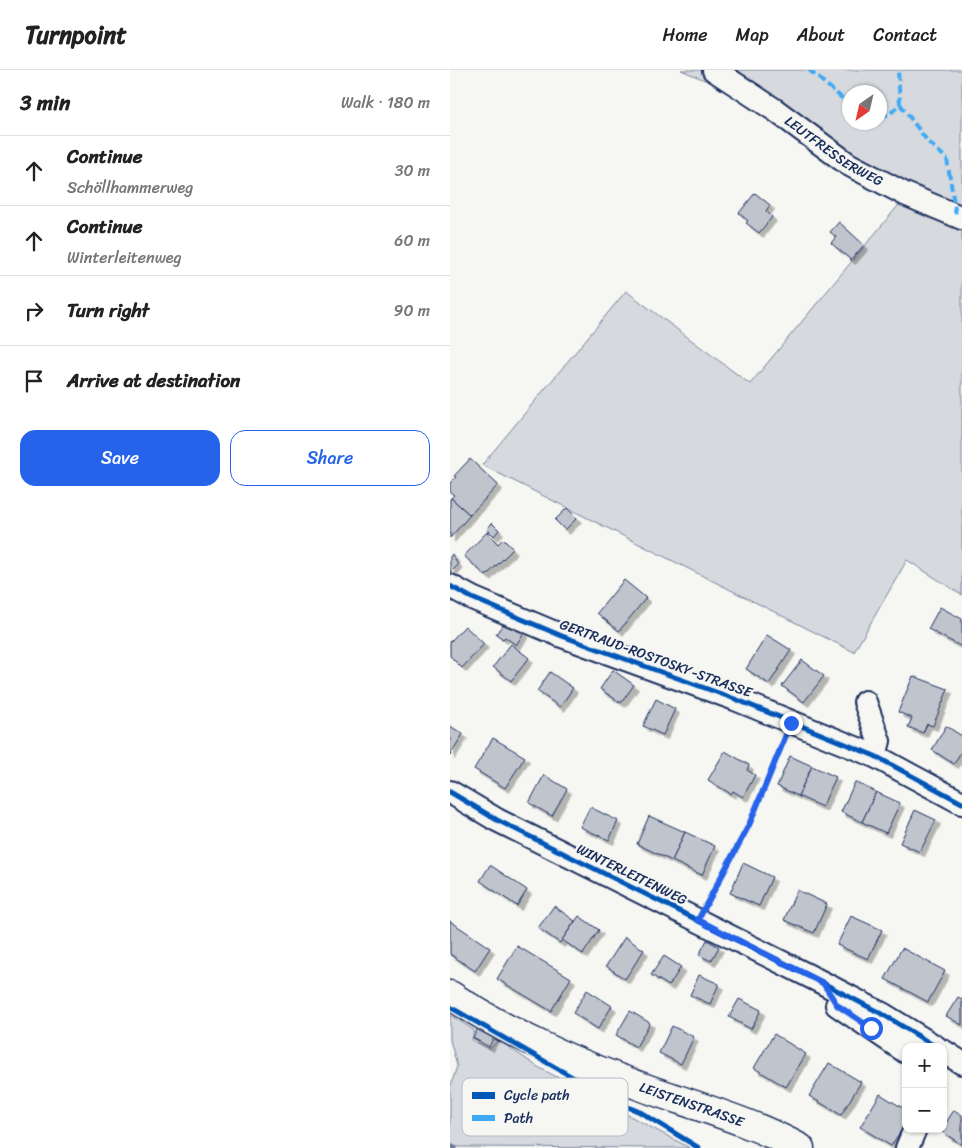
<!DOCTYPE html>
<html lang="en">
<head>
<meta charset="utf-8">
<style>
  body { margin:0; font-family:Sriracha,sans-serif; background:#f6f6f6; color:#222 }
  .controls { position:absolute; right:15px; bottom:15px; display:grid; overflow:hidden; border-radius:10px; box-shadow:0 1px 4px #0004 }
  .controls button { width:45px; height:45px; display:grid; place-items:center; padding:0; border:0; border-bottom:1px solid #e0e0e0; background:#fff; color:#222; font:25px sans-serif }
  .compass { position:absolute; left:392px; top:15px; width:45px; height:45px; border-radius:50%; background:#fff; box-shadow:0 1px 4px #0004; rotate:214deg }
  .stop { position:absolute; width:15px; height:15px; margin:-11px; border:4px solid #2563eb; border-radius:50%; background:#fff }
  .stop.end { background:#2563eb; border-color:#fff; box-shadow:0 1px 5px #0008 }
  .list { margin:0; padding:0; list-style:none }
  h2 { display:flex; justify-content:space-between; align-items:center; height:65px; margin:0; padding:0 20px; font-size:21px }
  h2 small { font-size:16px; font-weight:400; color:#767676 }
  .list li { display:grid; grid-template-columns:32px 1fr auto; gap:15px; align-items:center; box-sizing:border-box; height:70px; padding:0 20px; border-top:1px solid #e0e0e0 }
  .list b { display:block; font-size:19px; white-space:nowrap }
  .list p { margin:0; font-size:16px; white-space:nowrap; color:#767676 }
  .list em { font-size:16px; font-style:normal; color:#767676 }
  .actions { display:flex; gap:10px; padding:15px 20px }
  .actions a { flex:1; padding:11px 0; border:1px solid #2563eb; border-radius:15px; text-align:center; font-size:18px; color:#2563eb }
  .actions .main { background:#2563eb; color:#fff }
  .icon { flex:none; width:28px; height:28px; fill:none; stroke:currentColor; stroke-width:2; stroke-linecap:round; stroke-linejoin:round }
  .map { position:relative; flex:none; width:512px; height:1078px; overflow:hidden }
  header { display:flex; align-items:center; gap:30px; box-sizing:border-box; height:70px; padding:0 25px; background:#fff; border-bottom:1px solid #e0e0e0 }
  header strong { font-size:24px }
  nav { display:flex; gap:28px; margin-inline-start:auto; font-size:18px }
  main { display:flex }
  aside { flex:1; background:#fff }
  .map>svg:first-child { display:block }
  .green { fill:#d6d9dd; stroke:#78849e; fill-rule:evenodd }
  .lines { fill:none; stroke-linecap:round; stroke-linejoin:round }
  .stream { stroke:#717e99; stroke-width:5 }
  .building { fill:#c0c4cd; stroke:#1b2f5e; filter:url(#shadow) }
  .minor-casing { stroke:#1b2f5e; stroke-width:26 }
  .major-casing { stroke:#1b2f5e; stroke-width:31 }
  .path { stroke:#1b2f5e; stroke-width:3; stroke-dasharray:5 4; stroke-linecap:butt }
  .minor { stroke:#f6f6f2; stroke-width:22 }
  .major { stroke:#f6f6f2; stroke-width:28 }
  .quiet { stroke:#3fa9f5; stroke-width:4; stroke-dasharray:8 4; stroke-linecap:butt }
  .cycleway-casing { stroke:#f6f6f2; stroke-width:8 }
  .cycleway { stroke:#0057b8; stroke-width:5 }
  .route { stroke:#2563eb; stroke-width:6 }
  .labels { text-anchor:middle; stroke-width:4.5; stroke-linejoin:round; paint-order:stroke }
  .street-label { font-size:14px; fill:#1b2f5e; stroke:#f6f6f2 }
  .key { fill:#f6f6f2; stroke:#b4bac6; stroke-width:1 }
  .key-label { font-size:14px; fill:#1b2f5e }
</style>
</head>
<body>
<header>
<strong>Turnpoint</strong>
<nav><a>Home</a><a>Map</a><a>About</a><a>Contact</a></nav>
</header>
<main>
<aside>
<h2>3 min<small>Walk · 180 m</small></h2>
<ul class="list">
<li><svg class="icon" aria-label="ahead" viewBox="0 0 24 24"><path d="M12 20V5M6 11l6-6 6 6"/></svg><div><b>Continue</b><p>Schöllhammerweg</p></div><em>30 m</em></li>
<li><svg class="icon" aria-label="ahead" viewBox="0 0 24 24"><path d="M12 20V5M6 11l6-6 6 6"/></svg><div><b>Continue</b><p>Winterleitenweg</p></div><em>60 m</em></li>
<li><svg class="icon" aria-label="right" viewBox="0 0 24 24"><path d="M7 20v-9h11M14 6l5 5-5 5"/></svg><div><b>Turn right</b></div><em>90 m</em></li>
<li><svg class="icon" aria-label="arrive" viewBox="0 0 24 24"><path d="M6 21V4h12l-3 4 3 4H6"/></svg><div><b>Arrive at destination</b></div></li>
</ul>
<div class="actions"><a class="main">Save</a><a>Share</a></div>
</aside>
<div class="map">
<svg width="512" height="1078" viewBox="0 0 512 1078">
  <defs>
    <filter id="shadow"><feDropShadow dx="4.5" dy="4.5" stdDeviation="0" flood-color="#0004"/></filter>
  </defs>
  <rect width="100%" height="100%" fill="#f6f6f2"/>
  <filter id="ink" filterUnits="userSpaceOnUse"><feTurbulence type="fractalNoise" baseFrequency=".02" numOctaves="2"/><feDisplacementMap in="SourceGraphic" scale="10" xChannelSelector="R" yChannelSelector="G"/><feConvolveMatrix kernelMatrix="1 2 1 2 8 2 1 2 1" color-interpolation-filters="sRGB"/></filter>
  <g filter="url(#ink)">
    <g class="green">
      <path d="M231,0H512V525L457,490L404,582L32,395L176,221L300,314L457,125L326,40ZM400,22H430V52H400Z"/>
      <polygon points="0,945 24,960 22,970 37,978 41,978 48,970 88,997 240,1078 0,1077 0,1018 7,996 0,970"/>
    </g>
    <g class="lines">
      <polyline class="stream" points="0,1076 5,1078"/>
    </g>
    <g class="building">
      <polygon points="305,123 320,135 316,141 322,147 309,163 296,153 298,151 289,143"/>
      <polygon points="389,152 414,175 401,190 381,173 386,167 380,162"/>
      <polygon points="20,389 48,415 20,445 1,428 4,425 0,422 0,413 6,407 4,406"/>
      <polygon points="1,428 20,445 0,468 0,429"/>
      <polygon points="117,438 127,448 115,460 105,450"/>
      <polygon points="42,453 49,460 44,466 37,459"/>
      <polygon points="37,462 48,474 53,469 63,479 36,506 14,486"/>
      <polygon points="2,484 8,495 0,503 0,487"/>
      <polygon points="174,510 196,528 169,561 147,543"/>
      <polygon points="490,537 512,549 512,577 478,559"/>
      <polygon points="54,553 61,558 63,555 74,563 66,575 55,567 53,569 46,564"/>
      <polygon points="15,556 34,574 12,598 0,586 0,572"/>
      <polygon points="317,565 341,580 319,614 296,599"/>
      <polygon points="61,574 79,588 61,611 43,597"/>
      <polygon points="352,590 374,606 354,632 332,616"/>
      <polygon points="163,600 184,615 171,633 150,619"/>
      <polygon points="100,602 123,618 110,637 87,621"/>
      <polygon points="463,606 498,619 483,656 477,654 473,663 458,657 462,648 448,642"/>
      <polygon points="206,629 225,639 213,665 193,656"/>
      <polygon points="0,656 13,664 0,685"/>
      <polygon points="496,656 512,666 512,680 504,694 482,680"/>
      <polygon points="43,668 75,687 55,718 24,699"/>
      <polygon points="275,681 299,695 297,700 305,705 293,727 283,721 281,724 258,710"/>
      <polygon points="340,686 362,696 348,726 327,716"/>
      <polygon points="362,696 386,707 372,737 348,726"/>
      <polygon points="94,705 117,719 102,746 79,733"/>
      <polygon points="405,712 426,722 412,752 391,742"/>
      <polygon points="426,722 450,733 436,763 412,752"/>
      <polygon points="140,737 168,751 159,770 130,757"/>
      <polygon points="465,740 486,750 470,782 450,773"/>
      <polygon points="199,746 235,762 222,791 187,774"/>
      <polygon points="235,762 265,776 252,805 222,791"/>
      <polygon points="293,793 322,807 309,836 280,823"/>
      <polygon points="40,795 77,820 67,836 30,811"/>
      <polygon points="347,820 377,834 364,863 334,850"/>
      <polygon points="104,836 125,851 110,873 88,858"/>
      <polygon points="129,846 149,860 133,884 112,870"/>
      <polygon points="401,846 432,860 418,889 387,875"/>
      <polygon points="0,851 40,878 25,901 0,884"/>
      <polygon points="175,867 194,880 175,909 156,896"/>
      <polygon points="257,870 269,877 261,891 249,885"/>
      <polygon points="67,876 121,908 101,941 47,909"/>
      <polygon points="452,878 495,901 478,932 435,909"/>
      <polygon points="214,886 231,897 219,916 201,905"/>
      <polygon points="249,905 269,914 260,934 240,925"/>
      <polygon points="137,920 162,936 148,959 123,943"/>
      <polygon points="508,927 512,929 512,955 496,946"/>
      <polygon points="289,929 311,940 301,959 279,947"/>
      <polygon points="180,941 200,953 186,977 166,965"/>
      <polygon points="222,956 244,967 231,994 209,983"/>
      <polygon points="28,958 44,967 39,977 23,968"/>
      <polygon points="324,964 356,984 336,1017 304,998"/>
      <polygon points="379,993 411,1012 391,1045 359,1026"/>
      <polygon points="430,1024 456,1040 456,1053 441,1076 410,1057"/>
      <polygon points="504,1040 512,1045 512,1075 491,1061"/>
    </g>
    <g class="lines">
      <defs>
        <g id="minor">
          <path id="s1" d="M264,0L325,40L398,94L455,124L512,148"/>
          <polyline points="0,516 22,528 112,566 285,629 425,686 512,733"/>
          <polyline points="415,632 429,671 425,686"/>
          <polyline points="0,722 47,750 373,913 434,945 486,977"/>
          <polyline points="387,935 456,982"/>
          <polyline points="493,981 512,993"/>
          <polyline points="457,1078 465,1059"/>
        </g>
        <g id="major">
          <path id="s2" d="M0,925C62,966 129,994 198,1019C249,1037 302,1052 350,1078"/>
        </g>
      </defs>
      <use href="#minor" class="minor-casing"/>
      <use href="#major" class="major-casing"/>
      <polyline class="path" points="256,836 299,755 335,668"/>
      <use href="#minor" class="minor"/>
      <use href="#major" class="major"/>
      <g class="quiet">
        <polyline points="359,0 400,35"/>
        <polyline points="450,34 478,72 497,89 506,146"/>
        <polyline points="430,45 439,45 450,34 448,0"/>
      </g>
      <defs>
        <g id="cycleway">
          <polyline points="0,516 22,528 112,566 285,629 425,686 512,733"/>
          <polyline points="0,722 47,750 373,913 434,945 486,977"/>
          <polyline points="0,937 166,1032 190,1042 249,1078"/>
        </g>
      </defs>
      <use href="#cycleway" class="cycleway-casing"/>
      <use href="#cycleway" class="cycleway"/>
    </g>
  </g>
  <g class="lines" filter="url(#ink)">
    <polyline class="route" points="341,653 299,755 248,850 373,913 387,935 421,958"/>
  </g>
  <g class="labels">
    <g class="street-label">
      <text dy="5" stroke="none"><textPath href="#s1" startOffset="145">LEUTFRESSERWEG</textPath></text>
      <text transform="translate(206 588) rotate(20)" y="5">GERTRAUD-ROSTOSKY-STRASSE</text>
      <text transform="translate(182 804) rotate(26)" y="5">WINTERLEITENWEG</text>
      <text dy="5" stroke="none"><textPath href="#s2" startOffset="266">LEISTENSTRASSE</textPath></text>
    </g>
  </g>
  <rect x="12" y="1008" width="166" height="58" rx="8" class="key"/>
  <rect x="22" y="1022" width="23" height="7" fill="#0057b8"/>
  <rect x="22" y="1045" width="23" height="6" fill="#3fa9f5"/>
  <g class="key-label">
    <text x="54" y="1030">Cycle path</text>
    <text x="54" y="1053">Path</text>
  </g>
</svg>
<div class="controls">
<button>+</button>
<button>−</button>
</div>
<svg class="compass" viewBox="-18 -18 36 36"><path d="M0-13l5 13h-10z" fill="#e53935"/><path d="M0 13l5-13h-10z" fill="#767676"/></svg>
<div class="stop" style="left:421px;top:958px"></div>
<div class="stop end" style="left:341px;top:653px"></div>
</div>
</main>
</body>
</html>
